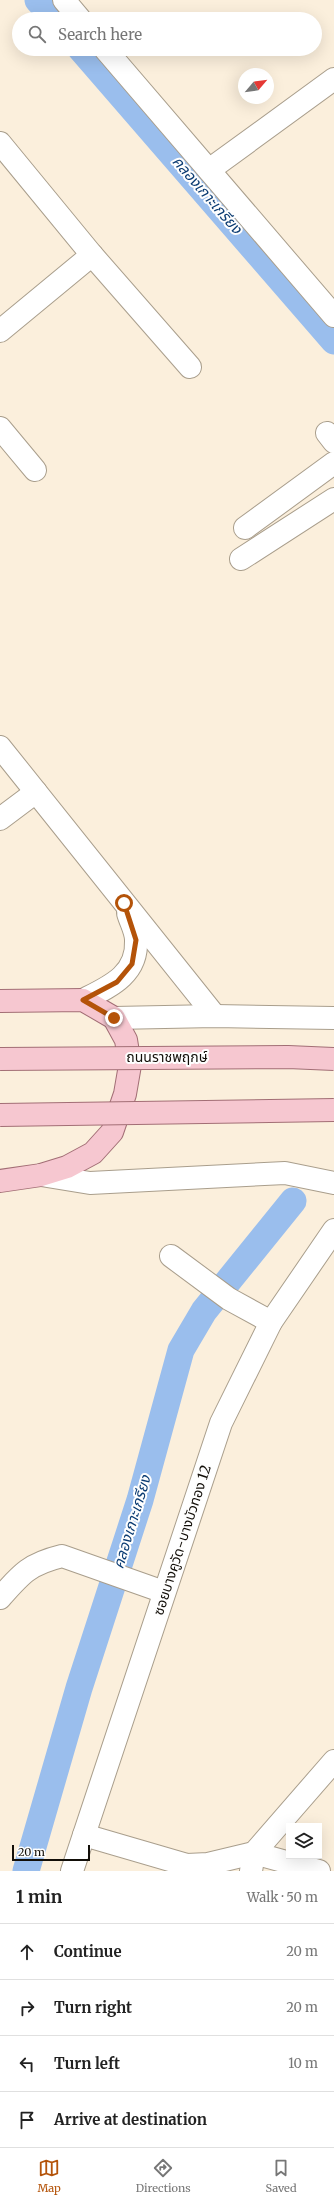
<!DOCTYPE html>
<html lang="en">
<head>
<meta charset="utf-8">
<style>
  body { margin:0; font-family:Merriweather,"Noto Sans Thai",serif; background:#f6f6f6; color:#222 }
  .controls { position:absolute; right:12px; bottom:12px; display:grid; overflow:hidden; border-radius:0px; box-shadow:0 4px 16px #0002 }
  .controls button { width:36px; height:36px; display:grid; place-items:center; padding:0; border:0; border-bottom:1px solid #e0e0e0; background:#fff; color:#222; font:20px sans-serif }
  .compass { position:absolute; left:238px; top:68px; width:36px; height:36px; border-radius:50%; background:#fff; box-shadow:0 4px 16px #0002; rotate:61deg }
  .scale { position:absolute; left:12px; bottom:10px; width:78px; box-sizing:border-box; padding-left:4px; border:2px solid #120e08; border-top:0; font-size:11px; line-height:14px; white-space:nowrap; color:#120e08; -webkit-text-stroke:3px #fefefe; paint-order:stroke }
  .stop { position:absolute; width:12px; height:12px; margin:-9px; border:3px solid #b45309; border-radius:50%; background:#fff }
  .stop.end { background:#b45309; border-color:#fff; box-shadow:0 1px 4px #0008 }
  .list { margin:0; padding:0; list-style:none }
  h2 { display:flex; justify-content:space-between; align-items:center; height:52px; margin:0; padding:0 16px; font-size:17px }
  h2 small { font-size:13px; font-weight:400; color:#767676 }
  .list li { display:grid; grid-template-columns:26px 1fr auto; gap:12px; align-items:center; box-sizing:border-box; height:56px; padding:0 16px; border-top:1px solid #e0e0e0 }
  .list b { display:block; font-size:15px; white-space:nowrap }
  .list em { font-size:13px; font-style:normal; color:#767676 }
  .icon { flex:none; width:22px; height:22px; fill:none; stroke:currentColor; stroke-width:2; stroke-linecap:round; stroke-linejoin:round }
  .map { position:relative; flex:none; width:334px; height:1871px; overflow:hidden }
  .search { position:absolute; background:#fff; box-shadow:0 4px 16px #0002; left:12px; right:12px; top:12px; height:44px; display:flex; align-items:center; gap:10px; box-sizing:border-box; padding:0 14px; border-radius:22px; color:#767676; font-size:15px }
  .sheet { height:276px; background:#fff }
  nav { display:flex; justify-content:space-around; align-items:center; box-sizing:border-box; height:56px; border-top:1px solid #e0e0e0; background:#fff; font-size:11px; color:#767676 }
  nav a { display:grid; justify-items:center; gap:2px }
  nav .on { color:#b45309 }
  .map>svg:first-child { display:block }
  .lines { fill:none; stroke-linecap:round; stroke-linejoin:round }
  .canal { stroke:#9abeed; stroke-width:27 }
  .minor-casing { stroke:#a99e8c; stroke-width:24 }
  .major-casing { stroke:#a26e75; stroke-width:24 }
  .minor { stroke:#fff; stroke-width:22 }
  .major { stroke:#f6c7d0; stroke-width:22 }
  .major-bridge-casing { stroke:#a26e75; stroke-width:24; stroke-linecap:butt }
  .major-bridge { stroke:#f6c7d0; stroke-width:22 }
  .route { stroke:#b45309; stroke-width:5 }
  .labels { text-anchor:middle; stroke-width:4; stroke-linejoin:round; paint-order:stroke }
  .street-label { font-size:14px; fill:#120e08; stroke:#fefefe }
  .water-label { font-size:15px; font-style:italic; fill:#0a3b72; stroke:#fefefe }
</style>
</head>
<body>
<div class="map">
<svg width="334" height="1871" viewBox="0 0 334 1871">
  <rect width="100%" height="100%" fill="#fbefdc"/>
  <g class="lines">
    <g class="canal">
      <polyline points="38,0 55,19"/>
      <polyline points="81,49 334,341"/>
      <polyline points="26,1871 79,1688 140,1500 181,1350 204,1311 293,1201"/>
    </g>
    <defs>
      <g id="minor">
        <polyline points="64,0 80,19"/>
        <polyline points="105,49 334,316"/>
        <polyline points="0,143 92,255 190,367"/>
        <polyline points="209,170 334,79"/>
        <polyline points="0,331 92,255"/>
        <polyline points="0,428 35,470"/>
        <polyline points="327,433 334,442"/>
        <polyline points="245,528 334,463"/>
        <polyline points="241,559 334,499"/>
        <polyline points="0,747 215,1016"/>
        <polyline points="0,819 36,792"/>
        <path d="M83,1000C109,987 138,975 136,940C136,931 130,921 128,913"/>
        <polyline points="114,1018 215,1016 334,1018"/>
        <polyline points="41,1175 90,1183 285,1173 334,1183"/>
        <polyline points="171,1256 229,1299 271,1322"/>
        <path d="M0,1598C21,1574 29,1564 62,1556L164,1592"/>
        <polyline points="84,1835 187,1865 208,1864 254,1853 319,1871"/>
        <polyline points="72,1871 221,1423 271,1322 334,1230"/>
        <polyline points="251,1871 254,1853 334,1761"/>
      </g>
      <polyline id="major" points="0,1001 83,1000 114,1018 126,1040 130,1065 125,1094 112,1132 93,1153 67,1167 41,1175 0,1181"/>
    </defs>
    <use href="#minor" class="minor-casing"/>
    <use href="#major" class="major-casing"/>
    <use href="#minor" class="minor"/>
    <use href="#major" class="major"/>
    <defs>
      <g id="major-bridge">
        <polyline points="0,1059 288,1057 334,1059"/>
        <polyline points="0,1115 334,1110"/>
      </g>
    </defs>
    <use href="#major-bridge" class="major-bridge-casing"/>
    <use href="#major-bridge" class="major-bridge"/>
  </g>
  <g class="lines">
    <polyline class="route" points="114,1018 83,1000 117,982 132,964 136,940 124,903"/>
  </g>
  <g class="labels">
    <g class="street-label">
      <text x="167" y="1062">ถนนราชพฤกษ์</text>
      <text transform="translate(182 1540) rotate(-72)" y="5">ซอยบางคูวัด-บางบัวทอง 12</text>
    </g>
    <g class="water-label">
      <text transform="translate(207 195) rotate(49)" y="5">คลองเกาะเกรียง</text>
      <text transform="translate(132 1522) rotate(-73)" y="5">คลองเกาะเกรียง</text>
    </g>
  </g>
</svg>
<div class="controls">
<button><svg class="icon" aria-label="layers" viewBox="0 0 24 24"><path d="M12 4l9 5-9 5-9-5zM3 14l9 5 9-5"/></svg></button>
</div>
<svg class="compass" viewBox="-18 -18 36 36"><path d="M0-13l5 13h-10z" fill="#e53935"/><path d="M0 13l5-13h-10z" fill="#767676"/></svg>
<div class="scale">20 m</div>
<div class="stop" style="left:124px;top:903px"></div>
<div class="stop end" style="left:114px;top:1018px"></div>
<div class="search"><svg class="icon" aria-label="search" viewBox="0 0 24 24"><circle cx="10" cy="10" r="6"/><path d="M15 15l6 6"/></svg>Search here</div>
</div>
<section class="sheet">
<h2>1 min<small>Walk · 50 m</small></h2>
<ul class="list">
<li><svg class="icon" aria-label="ahead" viewBox="0 0 24 24"><path d="M12 20V5M6 11l6-6 6 6"/></svg><div><b>Continue</b></div><em>20 m</em></li>
<li><svg class="icon" aria-label="right" viewBox="0 0 24 24"><path d="M7 20v-9h11M14 6l5 5-5 5"/></svg><div><b>Turn right</b></div><em>20 m</em></li>
<li><svg class="icon" aria-label="left" viewBox="0 0 24 24"><path d="M17 20v-9H6M10 6l-5 5 5 5"/></svg><div><b>Turn left</b></div><em>10 m</em></li>
<li><svg class="icon" aria-label="arrive" viewBox="0 0 24 24"><path d="M6 21V4h12l-3 4 3 4H6"/></svg><div><b>Arrive at destination</b></div></li>
</ul>
</section>
<nav>
<a class="on"><svg class="icon" aria-label="map" viewBox="0 0 24 24"><path d="M3 6l6-2 6 2 6-2v14l-6 2-6-2-6 2zM9 4v14M15 6v14"/></svg>Map</a>
<a><svg class="icon" aria-label="directions" viewBox="0 0 24 24"><path d="M12 3l9 9-9 9-9-9zM9 14v-3h6M13 9l2 2-2 2"/></svg>Directions</a>
<a><svg class="icon" aria-label="saved" viewBox="0 0 24 24"><path d="M7 4h10v16l-5-4-5 4z"/></svg>Saved</a>
</nav>
</body>
</html>
